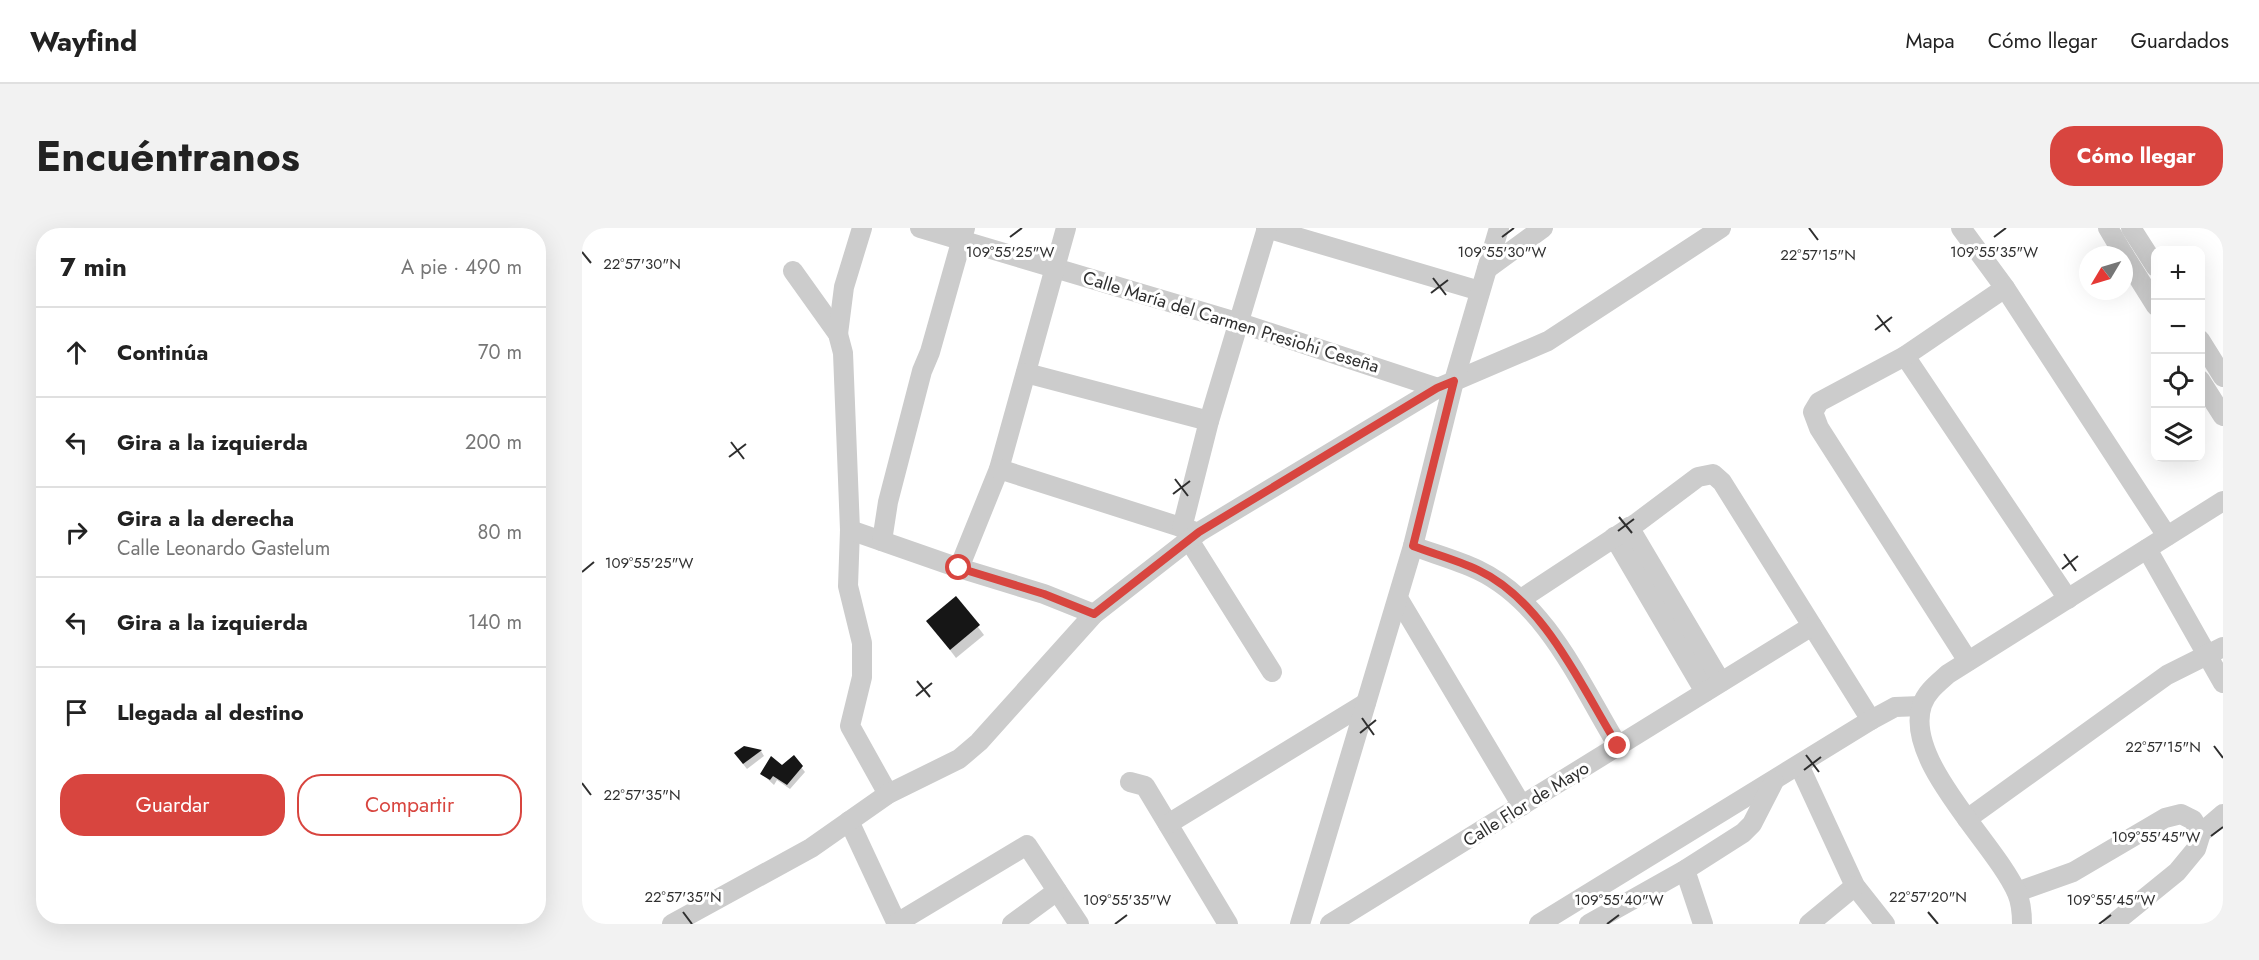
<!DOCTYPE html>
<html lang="es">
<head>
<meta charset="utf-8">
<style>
  body { margin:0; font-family:Jost,sans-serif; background:#f2f2f2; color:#222 }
  .controls { position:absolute; right:18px; top:18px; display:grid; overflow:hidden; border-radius:12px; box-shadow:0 6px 24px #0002 }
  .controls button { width:54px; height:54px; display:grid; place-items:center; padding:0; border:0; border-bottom:2px solid #e0e0e0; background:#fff; color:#222; font:30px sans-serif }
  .compass { position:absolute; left:1497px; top:18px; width:54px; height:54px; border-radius:50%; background:#fff; box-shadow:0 6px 24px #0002; rotate:232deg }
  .stop { position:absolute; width:18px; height:18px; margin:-14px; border:4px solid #d8453f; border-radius:50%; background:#fff }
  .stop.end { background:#d8453f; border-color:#fff; box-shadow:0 2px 6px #0008 }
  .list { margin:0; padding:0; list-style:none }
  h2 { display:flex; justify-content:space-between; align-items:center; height:78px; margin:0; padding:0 24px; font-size:26px }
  h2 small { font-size:20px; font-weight:400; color:#767676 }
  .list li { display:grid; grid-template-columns:39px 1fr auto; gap:18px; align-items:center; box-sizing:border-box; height:90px; padding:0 24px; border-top:2px solid #e0e0e0 }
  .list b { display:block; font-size:22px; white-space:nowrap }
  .list p { margin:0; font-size:20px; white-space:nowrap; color:#767676 }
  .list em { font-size:20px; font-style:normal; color:#767676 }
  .actions { display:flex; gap:12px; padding:18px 24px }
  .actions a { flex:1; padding:14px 0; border:2px solid #d8453f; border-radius:24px; text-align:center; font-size:21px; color:#d8453f }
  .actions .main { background:#d8453f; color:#fff }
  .icon { flex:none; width:33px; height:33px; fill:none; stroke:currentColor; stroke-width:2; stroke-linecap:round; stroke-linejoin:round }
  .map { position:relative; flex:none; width:1641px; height:696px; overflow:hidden; border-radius:24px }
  header { display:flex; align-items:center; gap:36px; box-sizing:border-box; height:84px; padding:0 30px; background:#fff; border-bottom:2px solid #e0e0e0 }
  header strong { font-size:28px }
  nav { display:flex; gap:33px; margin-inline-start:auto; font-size:21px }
  .intro { display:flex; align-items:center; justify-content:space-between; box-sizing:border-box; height:144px; padding:0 36px }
  h1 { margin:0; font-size:42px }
  .button { padding:15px 27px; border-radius:24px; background:#d8453f; color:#fff; font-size:21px; font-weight:700 }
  main { display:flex; gap:36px; padding:0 36px }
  aside { flex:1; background:#fff; border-radius:24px; box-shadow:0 6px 24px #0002 }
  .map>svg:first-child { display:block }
  .shadow { fill:#0003 }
  .building { fill:#161616 }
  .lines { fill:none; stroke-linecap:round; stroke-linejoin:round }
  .minor { stroke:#ccc; stroke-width:20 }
  .route { stroke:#d8453f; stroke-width:8 }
  .ticks { fill:none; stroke:#2f2f2f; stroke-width:2 }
  .labels { text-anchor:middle; stroke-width:6; stroke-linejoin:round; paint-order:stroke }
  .street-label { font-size:18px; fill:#2f2f2f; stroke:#fff }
  .ticks-label { font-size:15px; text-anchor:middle; fill:#2f2f2f; stroke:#fff; stroke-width:6; stroke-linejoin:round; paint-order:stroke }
</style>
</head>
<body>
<header>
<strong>Wayfind</strong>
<nav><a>Mapa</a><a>Cómo llegar</a><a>Guardados</a></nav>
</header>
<div class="intro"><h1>Encuéntranos</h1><a class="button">Cómo llegar</a></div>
<main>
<aside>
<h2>7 min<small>A pie · 490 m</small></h2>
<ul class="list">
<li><svg class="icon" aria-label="ahead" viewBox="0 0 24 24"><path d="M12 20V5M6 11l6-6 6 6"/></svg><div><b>Continúa</b></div><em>70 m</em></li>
<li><svg class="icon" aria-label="left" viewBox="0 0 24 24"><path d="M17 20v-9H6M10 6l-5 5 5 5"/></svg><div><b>Gira a la izquierda</b></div><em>200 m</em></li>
<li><svg class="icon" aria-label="right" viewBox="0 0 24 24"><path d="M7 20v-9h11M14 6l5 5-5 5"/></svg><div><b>Gira a la derecha</b><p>Calle Leonardo Gastelum</p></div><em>80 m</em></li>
<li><svg class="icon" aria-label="left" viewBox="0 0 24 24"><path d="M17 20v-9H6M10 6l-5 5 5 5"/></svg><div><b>Gira a la izquierda</b></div><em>140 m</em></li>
<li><svg class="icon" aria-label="arrive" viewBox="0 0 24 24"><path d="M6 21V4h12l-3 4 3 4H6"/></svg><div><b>Llegada al destino</b></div></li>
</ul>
<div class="actions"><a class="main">Guardar</a><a>Compartir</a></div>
</aside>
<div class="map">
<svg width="1641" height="696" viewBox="0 0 1641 696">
  <rect width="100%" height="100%" fill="#fff"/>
  <g class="shadow">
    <polygon points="374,370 402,407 374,430 346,393"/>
    <polygon points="162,520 179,523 182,528 165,541 157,531"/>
    <polygon points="200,539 219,539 223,544 208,561 195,552 192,557 180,546"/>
  </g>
  <g class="building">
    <polygon points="374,368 398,397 368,422 344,393"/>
    <polygon points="162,518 180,522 161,536 152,525"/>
    <polygon points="212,527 221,538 205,557 191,548 188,552 178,546 189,528 200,537"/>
  </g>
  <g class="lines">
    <g class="minor">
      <polyline points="338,0 658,95 856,160"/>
      <polyline points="484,0 417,241 377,340 462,366 512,386"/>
      <polyline points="684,0 898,63"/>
      <polyline points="1379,0 1423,60 1585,308"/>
      <polyline points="1526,0 1542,27"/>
      <polyline points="1549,0 1574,39"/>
      <polyline points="1542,27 1574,78"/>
      <polyline points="905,41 961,0"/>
      <polyline points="211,43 256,106 261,125 268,302 266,358 280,415 280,449 268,498 306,566"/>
      <polyline points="256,106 262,59 280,0"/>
      <polyline points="1618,112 1641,149"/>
      <polyline points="1323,128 1486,371"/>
      <polyline points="444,145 627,193"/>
      <polyline points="1618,152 1641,188"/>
      <polyline points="417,241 611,303"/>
      <polyline points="1047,299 1139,454"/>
      <polyline points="600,300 627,193 685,0"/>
      <polyline points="268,302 377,340"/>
      <polyline points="1032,309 1123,464"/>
      <polyline points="607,312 690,444"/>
      <polyline points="300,313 306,274 340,143 348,124 383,0"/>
      <path d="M831,318C852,326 875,332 896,342C965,375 998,456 1036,518"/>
      <polyline points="1565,321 1641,455"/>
      <polyline points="816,370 940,578"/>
      <polyline points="939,371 1056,294 1116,249 1131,246 1140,254 1289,492"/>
      <polyline points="1386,433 1237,200 1231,184 1237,174 1323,128 1423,60"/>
      <polyline points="1217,537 1273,658 1303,696"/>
      <polyline points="548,554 563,558 646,696"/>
      <polyline points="1385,591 1585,447 1641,419"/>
      <polyline points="267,593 315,696"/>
      <polyline points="586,596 784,475"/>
      <polyline points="1103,642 1121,696"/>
      <polyline points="1435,664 1491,644 1583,590 1599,586 1611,592 1619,605"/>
      <polyline points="315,695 445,617 497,696"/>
      <polyline points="90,696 229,620 306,566 377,531 397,514 512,386 617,304 856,160 966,113 1139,0"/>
      <polyline points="430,696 475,663"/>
      <polyline points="718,696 831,318 872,153 917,0"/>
      <polyline points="748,696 1230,398"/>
      <polyline points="957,696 1289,492 1313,479 1339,478"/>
      <polyline points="1007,696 1103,642 1161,605 1170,596 1192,553"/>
      <polyline points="1227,696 1273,658"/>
      <path d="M1440,696C1440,686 1439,674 1435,665C1414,616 1321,533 1340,477C1344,464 1356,455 1366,446L1641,273"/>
      <polyline points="1531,696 1595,644 1614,621 1619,605 1641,586"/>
    </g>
  </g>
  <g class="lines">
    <path class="route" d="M377,340L462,366L512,386L617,304L855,160L872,153L831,318C852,326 875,332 896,342C962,373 999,458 1036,518"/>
  </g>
  <path class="ticks" d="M1227,0L1236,12M428,9L440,0M920,9L932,0M1412,9L1424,0M0,24L9,35M851,50L864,67M849,65L866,52M1295,87L1308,104M1293,102L1310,89M149,214L162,231M147,229L164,216M593,251L606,268M591,266L608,253M1037,289L1050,305M1036,303L1052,291M1482,326L1494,343M1480,341L1496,328M0,344L12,334M335,453L348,469M334,468L350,455M780,490L792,507M778,505L794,492M1632,518L1641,530M1224,527L1237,544M1222,542L1239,529M0,555L9,567M1629,608L1641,599M101,684L110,696M1346,684L1356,696M533,696L545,687M1025,696L1037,687M1517,696L1529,687"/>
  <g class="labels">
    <g class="street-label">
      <text transform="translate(649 94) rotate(17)" y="6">Calle María del Carmen Presiohi Ceseña</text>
      <text transform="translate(944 576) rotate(-32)" y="6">Calle Flor de Mayo</text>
    </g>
  </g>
  <g class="ticks-label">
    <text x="428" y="29">109°55'25"W</text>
    <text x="1412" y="29">109°55'35"W</text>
    <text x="920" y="29">109°55'30"W</text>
    <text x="1236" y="32">22°57'15"N</text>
    <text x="60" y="41">22°57'30"N</text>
    <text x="67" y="340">109°55'25"W</text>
    <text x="1581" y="524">22°57'15"N</text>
    <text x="60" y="572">22°57'35"N</text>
    <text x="1574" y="614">109°55'45"W</text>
    <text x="101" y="674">22°57'35"N</text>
    <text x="1346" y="674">22°57'20"N</text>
    <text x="545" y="677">109°55'35"W</text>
    <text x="1037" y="677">109°55'40"W</text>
    <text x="1529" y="677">109°55'45"W</text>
  </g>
</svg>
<div class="controls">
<button>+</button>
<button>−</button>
<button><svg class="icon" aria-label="locate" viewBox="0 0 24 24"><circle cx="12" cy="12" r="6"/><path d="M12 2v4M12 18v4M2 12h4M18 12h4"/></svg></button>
<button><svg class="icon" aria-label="layers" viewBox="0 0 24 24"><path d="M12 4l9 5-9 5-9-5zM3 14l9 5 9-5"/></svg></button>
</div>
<svg class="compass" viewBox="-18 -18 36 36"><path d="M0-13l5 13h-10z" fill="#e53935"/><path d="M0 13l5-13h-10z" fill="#767676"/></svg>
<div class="stop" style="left:377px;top:340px"></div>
<div class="stop end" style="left:1036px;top:518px"></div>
</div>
</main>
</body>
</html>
